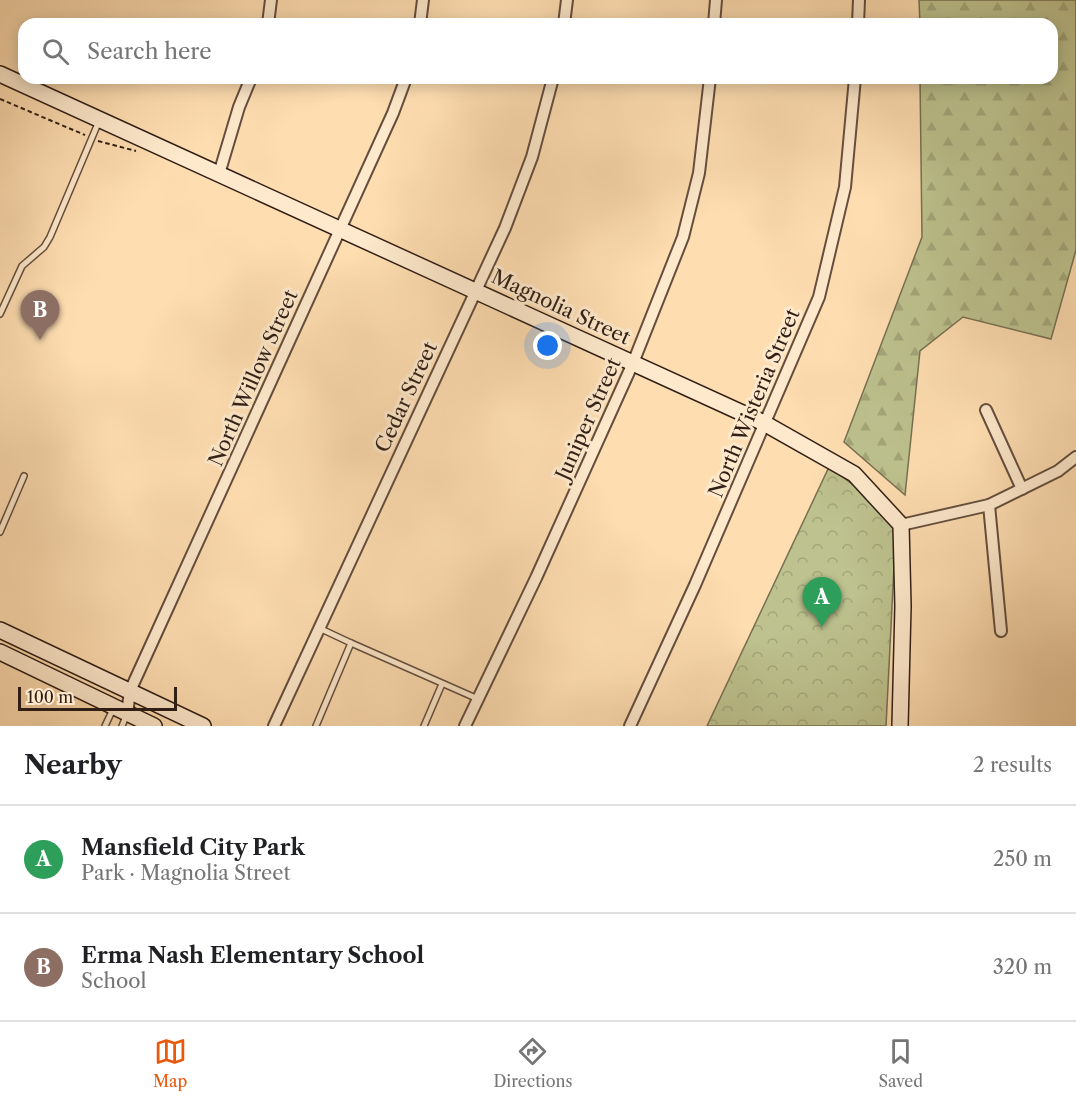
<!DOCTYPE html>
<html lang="en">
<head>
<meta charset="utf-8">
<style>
  body { margin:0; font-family:"Libre Caslon Text",serif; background:#f6f6f6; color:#202124 }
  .scale { position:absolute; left:18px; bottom:15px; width:159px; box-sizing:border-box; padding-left:6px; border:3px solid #311f16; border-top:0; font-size:16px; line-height:21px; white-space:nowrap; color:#311f16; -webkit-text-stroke:4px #fee9cc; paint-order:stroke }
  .you { position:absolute; left:548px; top:346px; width:21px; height:21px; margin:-15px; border:4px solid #fff; border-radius:50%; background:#1a73e8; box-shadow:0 0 0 9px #1a73e833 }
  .badge { display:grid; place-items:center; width:39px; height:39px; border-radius:50%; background:#ea580c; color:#fff; font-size:20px; font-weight:700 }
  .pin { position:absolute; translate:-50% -50px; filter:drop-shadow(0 2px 3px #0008) }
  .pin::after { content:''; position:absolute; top:32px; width:21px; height:18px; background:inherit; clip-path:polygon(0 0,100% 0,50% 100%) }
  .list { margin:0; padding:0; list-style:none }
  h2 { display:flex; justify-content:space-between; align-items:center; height:78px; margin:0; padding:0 24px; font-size:26px }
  h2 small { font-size:20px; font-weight:400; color:#757577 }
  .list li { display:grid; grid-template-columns:39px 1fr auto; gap:18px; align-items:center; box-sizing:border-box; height:108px; padding:0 24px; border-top:2px solid #e0e0e0 }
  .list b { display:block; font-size:22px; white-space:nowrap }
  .list p { margin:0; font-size:20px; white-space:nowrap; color:#757577 }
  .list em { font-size:20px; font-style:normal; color:#757577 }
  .icon { flex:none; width:33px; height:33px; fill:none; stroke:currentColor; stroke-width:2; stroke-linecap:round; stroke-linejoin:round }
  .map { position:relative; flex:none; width:1076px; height:726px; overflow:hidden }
  .search { position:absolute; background:#fff; box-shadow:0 3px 15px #0003; left:18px; right:18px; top:18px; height:66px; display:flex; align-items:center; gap:15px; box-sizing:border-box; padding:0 21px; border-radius:18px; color:#757577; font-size:22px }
  .sheet { height:294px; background:#fff }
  nav { display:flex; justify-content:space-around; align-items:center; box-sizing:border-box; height:84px; border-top:2px solid #e0e0e0; background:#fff; font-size:16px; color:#757577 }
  nav a { display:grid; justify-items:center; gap:3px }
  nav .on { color:#ea580c }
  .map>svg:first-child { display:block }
  .forest { fill:url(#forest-firs); stroke:#777052; stroke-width:1.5 }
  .park { fill:url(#park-crowns); stroke:#777052; stroke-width:1.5 }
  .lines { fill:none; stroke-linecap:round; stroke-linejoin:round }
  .lane-casing { stroke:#644e3d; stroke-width:8 }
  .street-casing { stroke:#644e3d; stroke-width:14 }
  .secondary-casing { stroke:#311f16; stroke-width:18 }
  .path { stroke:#311f16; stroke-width:2; stroke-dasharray:4.5 3; stroke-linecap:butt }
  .lane { stroke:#fee9cc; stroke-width:5 }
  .street { stroke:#fee9cc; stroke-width:10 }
  .secondary { stroke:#fee9cc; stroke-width:15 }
  .labels { text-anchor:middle; stroke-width:6; stroke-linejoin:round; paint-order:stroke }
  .street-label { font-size:20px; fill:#311f16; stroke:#fee9cc }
</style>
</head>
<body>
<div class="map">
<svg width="1076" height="726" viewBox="0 0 1076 726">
  <defs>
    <pattern id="forest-firs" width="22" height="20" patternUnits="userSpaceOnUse" patternTransform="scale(1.5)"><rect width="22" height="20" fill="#bdc28e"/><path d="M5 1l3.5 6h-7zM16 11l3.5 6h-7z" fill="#a3a67a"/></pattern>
    <pattern id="park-crowns" width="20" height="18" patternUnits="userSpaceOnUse" patternTransform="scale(1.5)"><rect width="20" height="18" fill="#bdc28e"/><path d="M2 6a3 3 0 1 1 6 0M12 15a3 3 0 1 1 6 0" fill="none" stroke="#a3a67a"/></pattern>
  </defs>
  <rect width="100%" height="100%" fill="#feddb1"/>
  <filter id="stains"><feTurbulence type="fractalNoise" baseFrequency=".00333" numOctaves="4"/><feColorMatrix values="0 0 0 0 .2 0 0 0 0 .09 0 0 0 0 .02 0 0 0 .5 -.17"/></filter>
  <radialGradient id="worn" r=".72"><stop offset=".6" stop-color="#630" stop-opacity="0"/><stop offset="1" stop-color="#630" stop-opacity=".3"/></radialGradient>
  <polygon class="forest" points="919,0 1076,0 1076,250 1051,339 963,317 920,351 905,495 844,442 922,237 920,78 1052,78 1052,24 920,24"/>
  <polygon class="park" points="829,467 871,498 896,527 886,726 707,726"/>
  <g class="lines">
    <defs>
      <g id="lane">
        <polyline points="0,314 22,266 44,247 50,237 99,121"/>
        <polyline points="0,532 24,476"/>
        <polyline points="351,643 478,699"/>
        <polyline points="105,726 113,709"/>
        <polyline points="122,726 127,714"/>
        <polyline points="316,726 351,643 319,628"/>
        <polyline points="424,726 442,684"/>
      </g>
      <g id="street">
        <polyline points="268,24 271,0"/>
        <polyline points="420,24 423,0"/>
        <polyline points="564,24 567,0"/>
        <polyline points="714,24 716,0"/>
        <polyline points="858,24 859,0"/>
        <polyline points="219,174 239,107 251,78"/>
        <polyline points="986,410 1022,489"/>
        <polyline points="989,505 1001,631"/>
        <polyline points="901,525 989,505 1058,471 1076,457"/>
        <polyline points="127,714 130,691 393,113 406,78"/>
        <polyline points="274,726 505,228 532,157 553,78"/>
        <polyline points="465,726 536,578 633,363 683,237 699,173 710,78"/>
        <polyline points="630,726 695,585 819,297 845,187 855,78"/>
      </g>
      <g id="secondary">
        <polyline points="0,74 764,423 854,474 901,525 903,606 900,726"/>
        <polyline points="0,630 203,726"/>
        <polyline points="0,652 154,726"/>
      </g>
    </defs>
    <use href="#lane" class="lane-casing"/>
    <use href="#street" class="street-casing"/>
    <use href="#secondary" class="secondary-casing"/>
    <g class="path">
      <polyline points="0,99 85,135"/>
      <polyline points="98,141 136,151"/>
    </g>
    <use href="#lane" class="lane"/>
    <use href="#street" class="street"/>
    <use href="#secondary" class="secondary"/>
  </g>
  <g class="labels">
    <g class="street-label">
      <text transform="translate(561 307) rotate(25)" y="7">Magnolia Street</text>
      <text transform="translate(253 378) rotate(-66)" y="7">North Willow Street</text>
      <text transform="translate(406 397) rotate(-65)" y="7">Cedar Street</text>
      <text transform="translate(754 403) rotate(-67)" y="7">North Wisteria Street</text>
      <text transform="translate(588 419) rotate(-66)" y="7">Juniper Street</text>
    </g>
  </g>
  <rect width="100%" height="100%" filter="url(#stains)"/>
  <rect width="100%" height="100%" fill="url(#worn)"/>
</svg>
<div class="scale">100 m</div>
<div class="you"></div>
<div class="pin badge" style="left:822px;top:627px;background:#2e9e5b">A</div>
<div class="pin badge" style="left:40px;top:340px;background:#8d6e63">B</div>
<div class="search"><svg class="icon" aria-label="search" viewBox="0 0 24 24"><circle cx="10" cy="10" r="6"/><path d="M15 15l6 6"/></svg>Search here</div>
</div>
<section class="sheet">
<h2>Nearby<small>2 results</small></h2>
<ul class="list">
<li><span class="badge" style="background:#2e9e5b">A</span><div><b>Mansfield City Park</b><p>Park · Magnolia Street</p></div><em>250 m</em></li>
<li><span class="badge" style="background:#8d6e63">B</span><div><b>Erma Nash Elementary School</b><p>School</p></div><em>320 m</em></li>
</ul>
</section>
<nav>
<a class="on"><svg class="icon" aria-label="map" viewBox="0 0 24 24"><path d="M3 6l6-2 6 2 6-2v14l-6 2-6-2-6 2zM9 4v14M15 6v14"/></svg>Map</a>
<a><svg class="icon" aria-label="directions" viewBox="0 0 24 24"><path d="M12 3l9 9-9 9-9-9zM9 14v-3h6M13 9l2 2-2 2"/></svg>Directions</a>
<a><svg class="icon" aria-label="saved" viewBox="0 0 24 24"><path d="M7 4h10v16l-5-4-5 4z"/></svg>Saved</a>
</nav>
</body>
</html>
